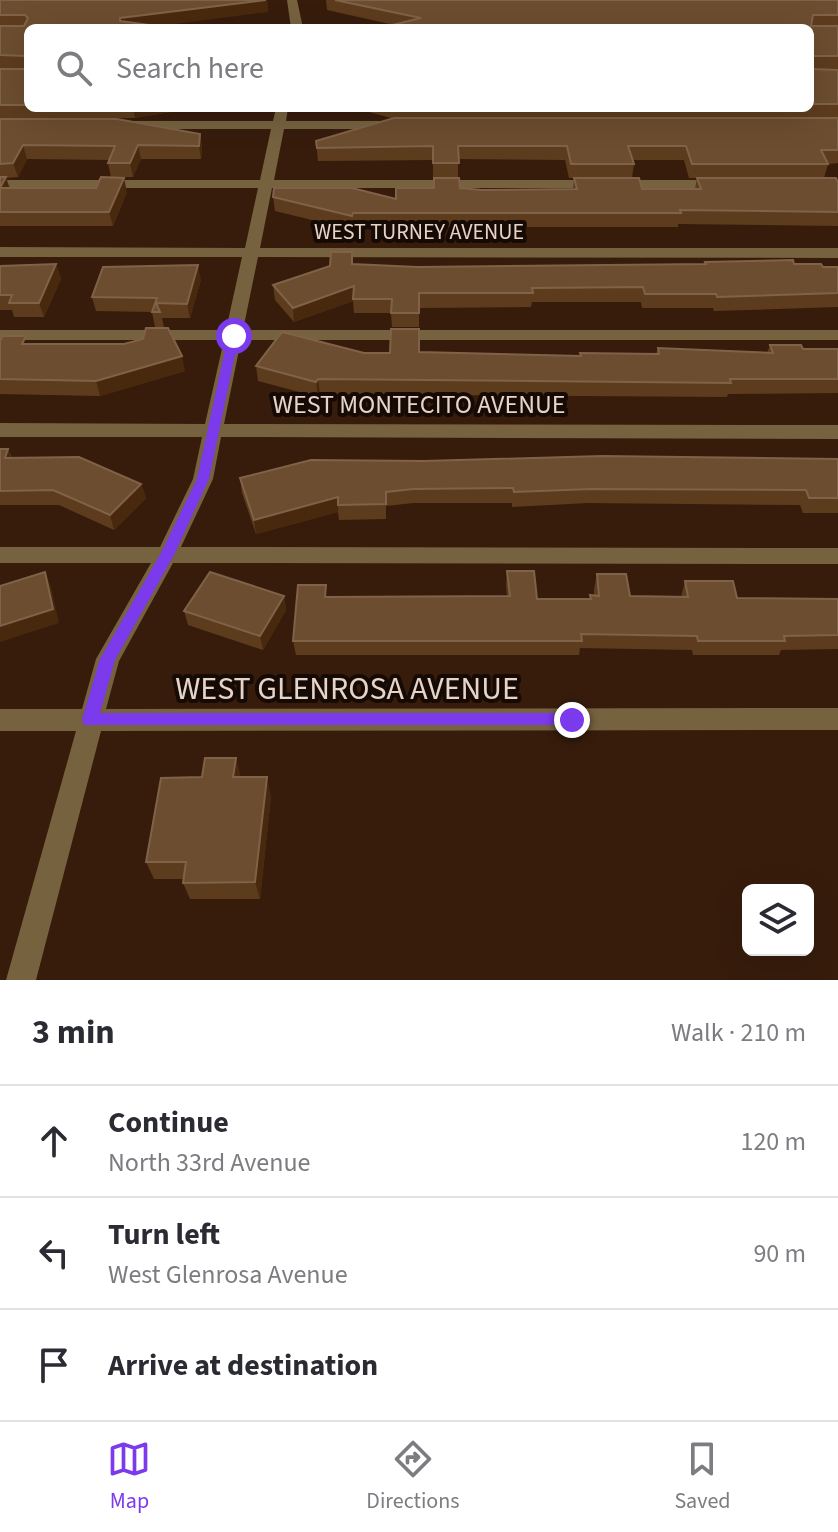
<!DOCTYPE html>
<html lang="en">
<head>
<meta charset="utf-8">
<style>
  body { margin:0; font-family:"Source Sans 3",sans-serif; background:#f2f2f3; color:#2b2b33 }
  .controls { position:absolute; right:24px; bottom:24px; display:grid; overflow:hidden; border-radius:12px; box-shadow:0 8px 32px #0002 }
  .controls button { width:72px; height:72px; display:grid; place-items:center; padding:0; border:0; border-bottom:2px solid #e1e1e2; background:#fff; color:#2b2b33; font:40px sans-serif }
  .stop { position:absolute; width:24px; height:24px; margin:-18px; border:6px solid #7c3aed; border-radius:50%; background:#fff }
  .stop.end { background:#7c3aed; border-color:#fff; box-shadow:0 2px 8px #0008 }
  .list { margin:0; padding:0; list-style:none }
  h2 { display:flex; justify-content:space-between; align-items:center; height:104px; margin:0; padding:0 32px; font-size:34px }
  h2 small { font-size:26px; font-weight:400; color:#7c7c81 }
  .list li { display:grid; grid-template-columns:52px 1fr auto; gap:24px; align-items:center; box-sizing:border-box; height:112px; padding:0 32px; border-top:2px solid #e1e1e2 }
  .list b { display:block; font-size:30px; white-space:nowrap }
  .list p { margin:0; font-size:26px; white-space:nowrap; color:#7c7c81 }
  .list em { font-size:26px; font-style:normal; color:#7c7c81 }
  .icon { flex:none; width:44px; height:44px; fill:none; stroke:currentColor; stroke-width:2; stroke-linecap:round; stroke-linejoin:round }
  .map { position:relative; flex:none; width:838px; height:980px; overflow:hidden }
  .search { position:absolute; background:#fff; box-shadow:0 8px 32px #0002; left:24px; right:24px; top:24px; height:88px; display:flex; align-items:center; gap:20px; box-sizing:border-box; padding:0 28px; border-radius:12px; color:#7c7c81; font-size:30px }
  .sheet { height:440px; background:#fff }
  nav { display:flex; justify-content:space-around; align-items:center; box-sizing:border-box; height:112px; border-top:2px solid #e1e1e2; background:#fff; font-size:22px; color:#7c7c81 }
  nav a { display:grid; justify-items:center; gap:4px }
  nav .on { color:#7c3aed }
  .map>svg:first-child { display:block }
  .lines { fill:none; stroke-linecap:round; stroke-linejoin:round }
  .minor { fill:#76623f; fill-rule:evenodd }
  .wall { fill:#5d3c1d }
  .shaded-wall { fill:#48290e }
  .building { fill:#6c4d2f; stroke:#7f6248; stroke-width:2 }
  .route { fill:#7c3aed }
  .labels { text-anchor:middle; stroke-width:8; stroke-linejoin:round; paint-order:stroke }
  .far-street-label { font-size:22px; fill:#e6d3c9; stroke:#160a05 }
  .street-label { font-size:26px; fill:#e6d3c9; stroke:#160a05 }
  .near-street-label { font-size:32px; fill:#e6d3c9; stroke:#160a05 }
</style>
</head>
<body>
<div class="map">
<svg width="838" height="980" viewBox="0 0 838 980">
  <rect width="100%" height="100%" fill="#371c0c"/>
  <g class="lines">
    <g class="minor">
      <polygon points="287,0 297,0 303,28 291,28"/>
      <polygon points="276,108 288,108 286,121 398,121 405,125 398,129 284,129 274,180 722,180 729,184 722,188 272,188 260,248 838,248 838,258 258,257 243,330 838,330 838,340 241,340 224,424 838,425 838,439 221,437 213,479 181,547 838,548 838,564 173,563 119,661 106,709 838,708 838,730 101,731 36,980 6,980 76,731 0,731 0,709 82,709 96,659 151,563 0,563 0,547 160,547 193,479 202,437 0,437 0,423 205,424 224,340 0,340 0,330 226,330 242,257 0,257 0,247 245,248 258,188 0,188 0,180 260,180 271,129 126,129 119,125 126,121 273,121"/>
    </g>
  </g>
  <g class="wall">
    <polygon points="0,0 267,0 268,12 28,28 28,108 194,108 135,118 54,119 200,134 202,148 201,159 141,159 133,177 111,177 108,163 109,160 27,159 18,177 6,178 10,188 127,192 113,226 0,226 0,69 24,69 0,68"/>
    <polygon points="326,0 838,0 838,69 812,69 838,70 838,117 391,118 354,108 810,108 810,28 394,25 327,10"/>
    <polygon points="838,118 838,163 828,164 824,178 689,178 684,160 633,160 634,164 632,178 569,178 565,160 458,159 458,177 433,177 433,160 318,161 316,141"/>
    <polygon points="574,178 642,189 695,189 697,178 838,183 838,226 678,224 678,227 353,227 353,230 275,211 273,197 396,199 460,188 482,190 573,189"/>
    <polygon points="705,262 794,264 823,267 838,267 838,307 714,311 713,308 642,308 641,302 532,302 531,307 419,308 419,327 392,327 391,313 354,313 353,301 294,322 275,300 273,285 330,266 353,264 417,267 704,264"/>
    <polygon points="56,264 61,279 44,317 14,317 12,310 0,310 0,266"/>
    <polygon points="201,280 190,318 162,318 164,327 155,327 152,312 96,311 92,297"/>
    <polygon points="0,341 29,344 185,371 100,396 0,394"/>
    <polygon points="770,345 803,349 838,349 838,393 728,394 727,397 320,394 318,397 258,381 256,366 364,353 419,352 580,356 580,353 656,354 658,348 767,353"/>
    <polygon points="0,449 8,449 12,457 141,484 146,498 114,530 59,505 0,505"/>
    <polygon points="838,459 838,513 803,513 800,505 588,503 512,507 512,503 413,503 386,506 386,519 339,520 338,512 256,534 242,493 240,478 424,461"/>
    <polygon points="507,571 537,599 590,599 590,595 594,595 594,589 597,574 630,596 681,597 685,581 737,598 838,599 838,649 781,650 779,655 693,655 692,650 580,648 579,655 296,655 293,641 327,597 507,596 506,586"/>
    <polygon points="284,596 286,610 263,650 188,625 184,611"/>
    <polygon points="241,777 271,796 260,899 190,899 183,883 183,879 154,879 146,862"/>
  </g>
  <g class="shaded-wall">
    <polygon points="267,0 268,12 144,28 122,28 120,18"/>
    <polygon points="133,108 194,108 135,118"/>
    <polygon points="200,134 202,148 201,159 199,146"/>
    <polygon points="23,145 27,159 18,177 13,163"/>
    <polygon points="138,145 141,159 133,177 130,163"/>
    <polygon points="6,177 10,191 0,188"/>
    <polygon points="124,178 127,192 113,226 109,212"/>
    <polygon points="56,264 61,279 44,317 39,303"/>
    <polygon points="198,265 201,280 190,318 187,304"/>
    <polygon points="354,286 353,301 294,322 293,308"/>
    <polygon points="182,356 185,371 100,396 96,381"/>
    <polygon points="318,379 320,394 318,397 316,382"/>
    <polygon points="8,449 14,464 5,458"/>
    <polygon points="141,484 146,498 114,530 110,515"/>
    <polygon points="338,497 338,512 256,534 254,520"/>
    <polygon points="45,572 51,587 59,623 0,642 0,626"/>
    <polygon points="284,596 286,610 263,650 260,636"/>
    <polygon points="236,758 241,777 233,777"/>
    <polygon points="267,777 271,796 260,899 255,882"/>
  </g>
  <g class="building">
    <polygon points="0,0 266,0 120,18 120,21 171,28 28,28 28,105 0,105 0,69 24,69 27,66 26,56 0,55 0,26 24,26 28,18 25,15 0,15"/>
    <polygon points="335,0 838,0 838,15 813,15 811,26 838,26 838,56 814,56 811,59 812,69 838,70 838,104 810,104 810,28 380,28 421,18"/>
    <polygon points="394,118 838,118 838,150 821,150 828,164 692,164 686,146 628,146 634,164 571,164 567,146 458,146 459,163 433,163 433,146 317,148 316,141"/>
    <polygon points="0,119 117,119 200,134 199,146 138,145 130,163 108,163 115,146 23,145 13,163 0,164"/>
    <polygon points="0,177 6,177 0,188"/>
    <polygon points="101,177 124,178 109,212 0,212 0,188 96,188"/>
    <polygon points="434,178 459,178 460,188 482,190 577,189 574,178 639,178 642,189 701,189 697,178 836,178 838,183 838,212 680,210 681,213 353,213 352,216 273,197 274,188 352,188 396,199 396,188 434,188"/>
    <polygon points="331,252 352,252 352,264 417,267 706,264 705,262 793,260 794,264 821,264 823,267 838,267 838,293 717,297 716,294 645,294 643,287 532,288 533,293 419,293 419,313 391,313 392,299 353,299 354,286 293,308 273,285 330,266"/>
    <polygon points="56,264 39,303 9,303 12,295 0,295 0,266"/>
    <polygon points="198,265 187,304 156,303 160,312 152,312 157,298 92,297 103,267"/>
    <polygon points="146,328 168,328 182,356 96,381 0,379 0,341 3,336 26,336 22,344 124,344 143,339"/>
    <polygon points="391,329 419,329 419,352 581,356 580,353 659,354 658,348 773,353 770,345 801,345 803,349 838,349 838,379 730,379 731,383 318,379 316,382 256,366 282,332 364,353 390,353"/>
    <polygon points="0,449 8,449 5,458 79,457 141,484 110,515 53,490 0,491"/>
    <polygon points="602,456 838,459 838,498 809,498 806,490 591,489 514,492 513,488 413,489 386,492 386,504 338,505 338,497 254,520 240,478 311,460 424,461"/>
    <polygon points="507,571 534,571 537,599 591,599 590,595 599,596 597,574 626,574 630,596 688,597 685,581 733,581 737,598 838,599 838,635 784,636 785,641 698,641 697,636 581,634 582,641 293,641 298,585 326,585 325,597 510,596"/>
    <polygon points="45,572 53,609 0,626 0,586"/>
    <polygon points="210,572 284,596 260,636 184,611"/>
    <polygon points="205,758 236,758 233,777 267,777 255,882 183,883 186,862 146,862 161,778 202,777"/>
  </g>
  <polygon class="route" points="234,332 239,336 209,479 174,555 115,660 100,713 572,713 577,715 577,725 84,725 82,720 100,659 161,553 197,479 228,336"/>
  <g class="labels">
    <g class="far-street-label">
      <text x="419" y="239">WEST TURNEY AVENUE</text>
    </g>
    <g class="street-label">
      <text x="419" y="413">WEST MONTECITO AVENUE</text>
    </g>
    <g class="near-street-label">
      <text x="347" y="699">WEST GLENROSA AVENUE</text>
    </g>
  </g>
</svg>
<div class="controls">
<button><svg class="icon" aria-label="layers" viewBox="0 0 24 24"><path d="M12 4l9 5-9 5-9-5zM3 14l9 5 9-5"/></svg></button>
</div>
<div class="stop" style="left:234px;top:336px"></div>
<div class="stop end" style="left:572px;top:720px"></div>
<div class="search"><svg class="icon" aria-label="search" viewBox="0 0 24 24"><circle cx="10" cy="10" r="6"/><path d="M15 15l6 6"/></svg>Search here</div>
</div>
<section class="sheet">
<h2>3 min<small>Walk · 210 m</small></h2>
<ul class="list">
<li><svg class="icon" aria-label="ahead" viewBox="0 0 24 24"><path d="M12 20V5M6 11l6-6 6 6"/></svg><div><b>Continue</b><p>North 33rd Avenue</p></div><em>120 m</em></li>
<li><svg class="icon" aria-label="left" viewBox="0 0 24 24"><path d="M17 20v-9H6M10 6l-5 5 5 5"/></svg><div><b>Turn left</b><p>West Glenrosa Avenue</p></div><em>90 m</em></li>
<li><svg class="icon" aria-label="arrive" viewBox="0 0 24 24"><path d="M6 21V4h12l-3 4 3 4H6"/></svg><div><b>Arrive at destination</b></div></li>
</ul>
</section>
<nav>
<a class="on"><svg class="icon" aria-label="map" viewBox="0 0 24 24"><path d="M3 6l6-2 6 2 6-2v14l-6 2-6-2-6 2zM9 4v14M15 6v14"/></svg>Map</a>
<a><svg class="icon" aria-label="directions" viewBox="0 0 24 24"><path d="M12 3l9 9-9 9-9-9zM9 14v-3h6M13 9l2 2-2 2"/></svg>Directions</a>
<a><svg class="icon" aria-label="saved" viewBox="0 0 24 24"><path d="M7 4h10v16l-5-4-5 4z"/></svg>Saved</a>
</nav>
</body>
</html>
